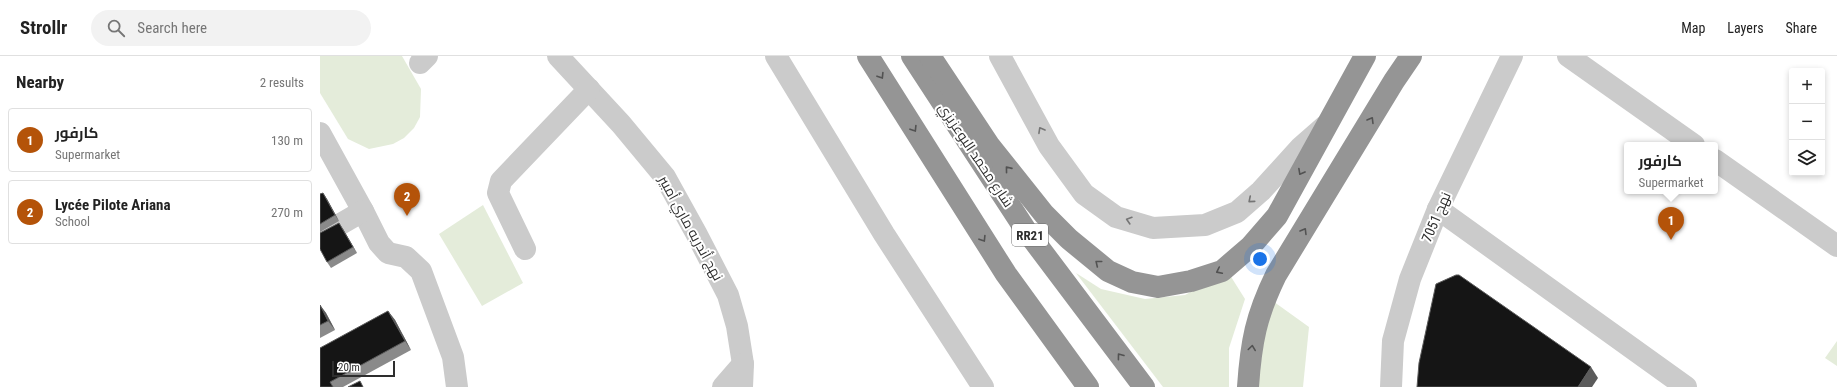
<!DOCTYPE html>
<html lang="en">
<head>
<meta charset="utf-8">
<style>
  body { margin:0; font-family:"Roboto Condensed",Cairo,sans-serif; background:#f2f2f2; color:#222 }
  .controls { position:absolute; right:12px; top:12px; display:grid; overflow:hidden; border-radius:4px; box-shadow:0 2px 6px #0003 }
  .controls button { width:36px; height:36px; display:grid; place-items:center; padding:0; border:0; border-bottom:1px solid #e0e0e0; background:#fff; color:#222; font:20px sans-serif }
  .scale { position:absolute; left:12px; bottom:10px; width:63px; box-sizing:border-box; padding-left:4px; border:2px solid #2e2e2e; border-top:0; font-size:11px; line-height:14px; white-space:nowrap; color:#2e2e2e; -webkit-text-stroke:3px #fff; paint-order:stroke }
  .you { position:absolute; left:940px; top:203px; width:14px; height:14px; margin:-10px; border:3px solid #fff; border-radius:50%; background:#1a73e8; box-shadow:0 0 0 6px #1a73e833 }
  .badge { display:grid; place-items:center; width:26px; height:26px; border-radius:50%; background:#b45309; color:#fff; font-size:13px; font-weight:700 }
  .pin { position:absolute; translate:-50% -33px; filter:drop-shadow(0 1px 2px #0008) }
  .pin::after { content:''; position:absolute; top:21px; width:14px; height:12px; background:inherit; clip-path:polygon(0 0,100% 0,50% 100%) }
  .popup { position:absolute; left:1304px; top:86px; width:94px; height:52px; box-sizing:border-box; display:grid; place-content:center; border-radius:4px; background:#fff; filter:drop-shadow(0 1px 3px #0005); font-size:13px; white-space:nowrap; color:#767676 }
  .popup b { font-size:15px; color:#222 }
  .popup::after { content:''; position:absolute; left:50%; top:100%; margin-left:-8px; border:8px solid transparent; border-top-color:#fff }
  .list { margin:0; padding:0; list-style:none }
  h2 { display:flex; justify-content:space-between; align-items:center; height:52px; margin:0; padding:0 16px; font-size:17px }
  h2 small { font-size:13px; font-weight:400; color:#767676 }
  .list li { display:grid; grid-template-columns:26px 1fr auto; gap:12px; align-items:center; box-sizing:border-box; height:64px; margin:0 8px 8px; padding:0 8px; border:1px solid #e0e0e0; border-radius:4px }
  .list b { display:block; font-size:15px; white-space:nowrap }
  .list p { margin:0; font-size:13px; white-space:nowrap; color:#767676 }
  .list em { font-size:13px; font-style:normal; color:#767676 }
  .icon { flex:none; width:22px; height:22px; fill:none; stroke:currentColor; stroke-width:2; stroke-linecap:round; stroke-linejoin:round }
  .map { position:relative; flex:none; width:1517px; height:331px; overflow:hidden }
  header { display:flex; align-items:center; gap:24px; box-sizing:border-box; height:56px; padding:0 20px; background:#fff; border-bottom:1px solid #e0e0e0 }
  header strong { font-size:19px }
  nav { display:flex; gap:22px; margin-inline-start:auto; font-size:14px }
  .search { width:280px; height:36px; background:#f2f2f2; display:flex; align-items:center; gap:10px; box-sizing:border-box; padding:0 14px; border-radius:22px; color:#767676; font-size:15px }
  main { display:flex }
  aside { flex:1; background:#fff }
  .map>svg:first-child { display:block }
  .green { fill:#e4ecda }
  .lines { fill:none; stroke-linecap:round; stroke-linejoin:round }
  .minor { stroke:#cbcbcb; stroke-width:22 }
  .highway { stroke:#959595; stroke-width:22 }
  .wall { fill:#8a8a8a }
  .shaded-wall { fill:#5b5b5b }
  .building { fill:#151515; stroke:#5b5b5b }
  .oneway { stroke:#525252 }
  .oneway2 { stroke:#757575 }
  .labels { text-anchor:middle; stroke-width:4; stroke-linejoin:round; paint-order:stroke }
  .shield { fill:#fff; stroke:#6d6d6d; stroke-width:1 }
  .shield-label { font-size:13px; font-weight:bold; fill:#2e2e2e }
  .street-label { font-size:14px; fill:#2e2e2e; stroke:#fff }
</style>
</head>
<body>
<header>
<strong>Strollr</strong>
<div class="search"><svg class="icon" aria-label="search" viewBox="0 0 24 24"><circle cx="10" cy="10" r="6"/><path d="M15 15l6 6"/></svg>Search here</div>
<nav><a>Map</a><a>Layers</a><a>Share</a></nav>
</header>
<main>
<aside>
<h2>Nearby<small>2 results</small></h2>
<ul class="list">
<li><span class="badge">1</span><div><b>كارفور</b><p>Supermarket</p></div><em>130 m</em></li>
<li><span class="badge">2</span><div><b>Lycée Pilote Ariana</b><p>School</p></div><em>270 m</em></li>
</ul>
</aside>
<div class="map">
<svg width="1517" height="331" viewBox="0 0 1517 331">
  <rect width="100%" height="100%" fill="#fff"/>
  <g class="green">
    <polygon points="0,0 82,0 101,33 100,61 94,72 84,82 73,88 49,93 28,83 0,37"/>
    <polygon points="163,149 203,227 162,250 119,178"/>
    <polygon points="908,216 925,243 909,292 909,331 843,331 756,217 781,233 825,243 865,239"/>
    <polygon points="950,243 989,271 983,331 937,331"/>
    <polygon points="1517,285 1517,310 1505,302"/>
  </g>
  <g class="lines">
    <g class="minor">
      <polyline points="238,0 301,68 345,121 376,177 408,239 417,270 423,308 422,331"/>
      <polyline points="456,0 564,178 663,331"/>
      <polyline points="680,0 729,90 764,138 796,161 833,172 885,169 917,156 941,135 981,91 1005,70"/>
      <polyline points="1248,0 1374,89"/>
      <polyline points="100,7 107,0"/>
      <polyline points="0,77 43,155 59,187 68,197 86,201 101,215 133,301 137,331"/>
      <polyline points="1395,104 1517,190"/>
      <polyline points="1118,153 1366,331"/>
      <polyline points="0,180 43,155"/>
      <polyline points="205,193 178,137 181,125 269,33"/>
      <polyline points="403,331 423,308"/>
      <polyline points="1071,331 1073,285 1090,223 1118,153 1192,0"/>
    </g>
    <g class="highway">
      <polyline points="548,0 686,218 768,331"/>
      <polyline points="592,0 705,173 824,331"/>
      <polyline points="610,0 669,89 724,158 749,183 788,215 812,226 838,231 871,225 902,215 931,190 957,160 1045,0"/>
      <path d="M928,331C931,286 936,260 956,219L1074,25L1091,0"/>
    </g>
  </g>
  <g class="wall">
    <polygon points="3,137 7,143 19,165 0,176 0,138"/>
    <polygon points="23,173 37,197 11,212 7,206"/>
    <polygon points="0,249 6,257 15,274 0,282"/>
    <polygon points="68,255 75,264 91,294 23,331 0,331"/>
  </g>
  <g class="shaded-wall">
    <polygon points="3,137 7,143 19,165 15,159"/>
    <polygon points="19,167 23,173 37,197 33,191"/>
    <polygon points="0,249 6,257 15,274 8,265"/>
    <polygon points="68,255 75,264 91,294 85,285"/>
    <polygon points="1271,311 1278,322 1272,331 1258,331"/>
  </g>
  <g class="building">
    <polygon points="3,137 15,159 0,168 0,138"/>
    <polygon points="19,167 33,191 7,206 0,193 0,177"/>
    <polygon points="1136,219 1139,219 1271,311 1258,331 1097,331 1099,307 1116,228"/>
    <polygon points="0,249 8,265 0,269"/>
    <polygon points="68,255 85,285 10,326 13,331 0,331 0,292"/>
    <polygon points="40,325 43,331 28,331"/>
  </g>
  <defs><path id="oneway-chevron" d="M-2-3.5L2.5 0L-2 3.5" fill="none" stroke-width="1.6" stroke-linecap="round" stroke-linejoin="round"/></defs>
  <g class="oneway">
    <use href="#oneway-chevron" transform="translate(561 20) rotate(58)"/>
    <use href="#oneway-chevron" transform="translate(1051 64) rotate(-59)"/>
    <use href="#oneway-chevron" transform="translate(594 73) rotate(58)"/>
    <use href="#oneway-chevron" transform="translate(688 113) rotate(-129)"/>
    <use href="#oneway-chevron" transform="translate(981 116) rotate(119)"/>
    <use href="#oneway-chevron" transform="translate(984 175) rotate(-59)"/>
    <use href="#oneway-chevron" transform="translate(663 183) rotate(58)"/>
    <use href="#oneway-chevron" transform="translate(778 207) rotate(-141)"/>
    <use href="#oneway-chevron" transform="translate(899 215) rotate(154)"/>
    <use href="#oneway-chevron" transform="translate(932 292) rotate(-82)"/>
    <use href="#oneway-chevron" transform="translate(800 300) rotate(-127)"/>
  </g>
  <g class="oneway2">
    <use href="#oneway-chevron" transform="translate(721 74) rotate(-119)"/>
    <use href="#oneway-chevron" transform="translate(931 144) rotate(140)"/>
    <use href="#oneway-chevron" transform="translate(809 164) rotate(-163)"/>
  </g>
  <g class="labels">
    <rect class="shield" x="692" y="168" width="36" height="22" rx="3"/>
    <g class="shield-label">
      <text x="710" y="184">RR21</text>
    </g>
    <g class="street-label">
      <text transform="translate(656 99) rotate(56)" y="5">شارع محمد البوعزيزي</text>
      <text transform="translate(1116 161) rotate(-67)" y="5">نهج 7051</text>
      <text transform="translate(371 172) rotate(61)" y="5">نهج أندريه ماري أمبير</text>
    </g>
  </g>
</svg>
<div class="controls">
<button>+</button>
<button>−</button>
<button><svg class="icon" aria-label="layers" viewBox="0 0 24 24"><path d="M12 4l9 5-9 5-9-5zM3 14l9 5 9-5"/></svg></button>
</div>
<div class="scale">20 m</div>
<div class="you"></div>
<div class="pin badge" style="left:1351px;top:184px">1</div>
<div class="popup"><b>كارفور</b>Supermarket</div>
<div class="pin badge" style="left:87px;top:160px">2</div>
</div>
</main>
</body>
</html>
